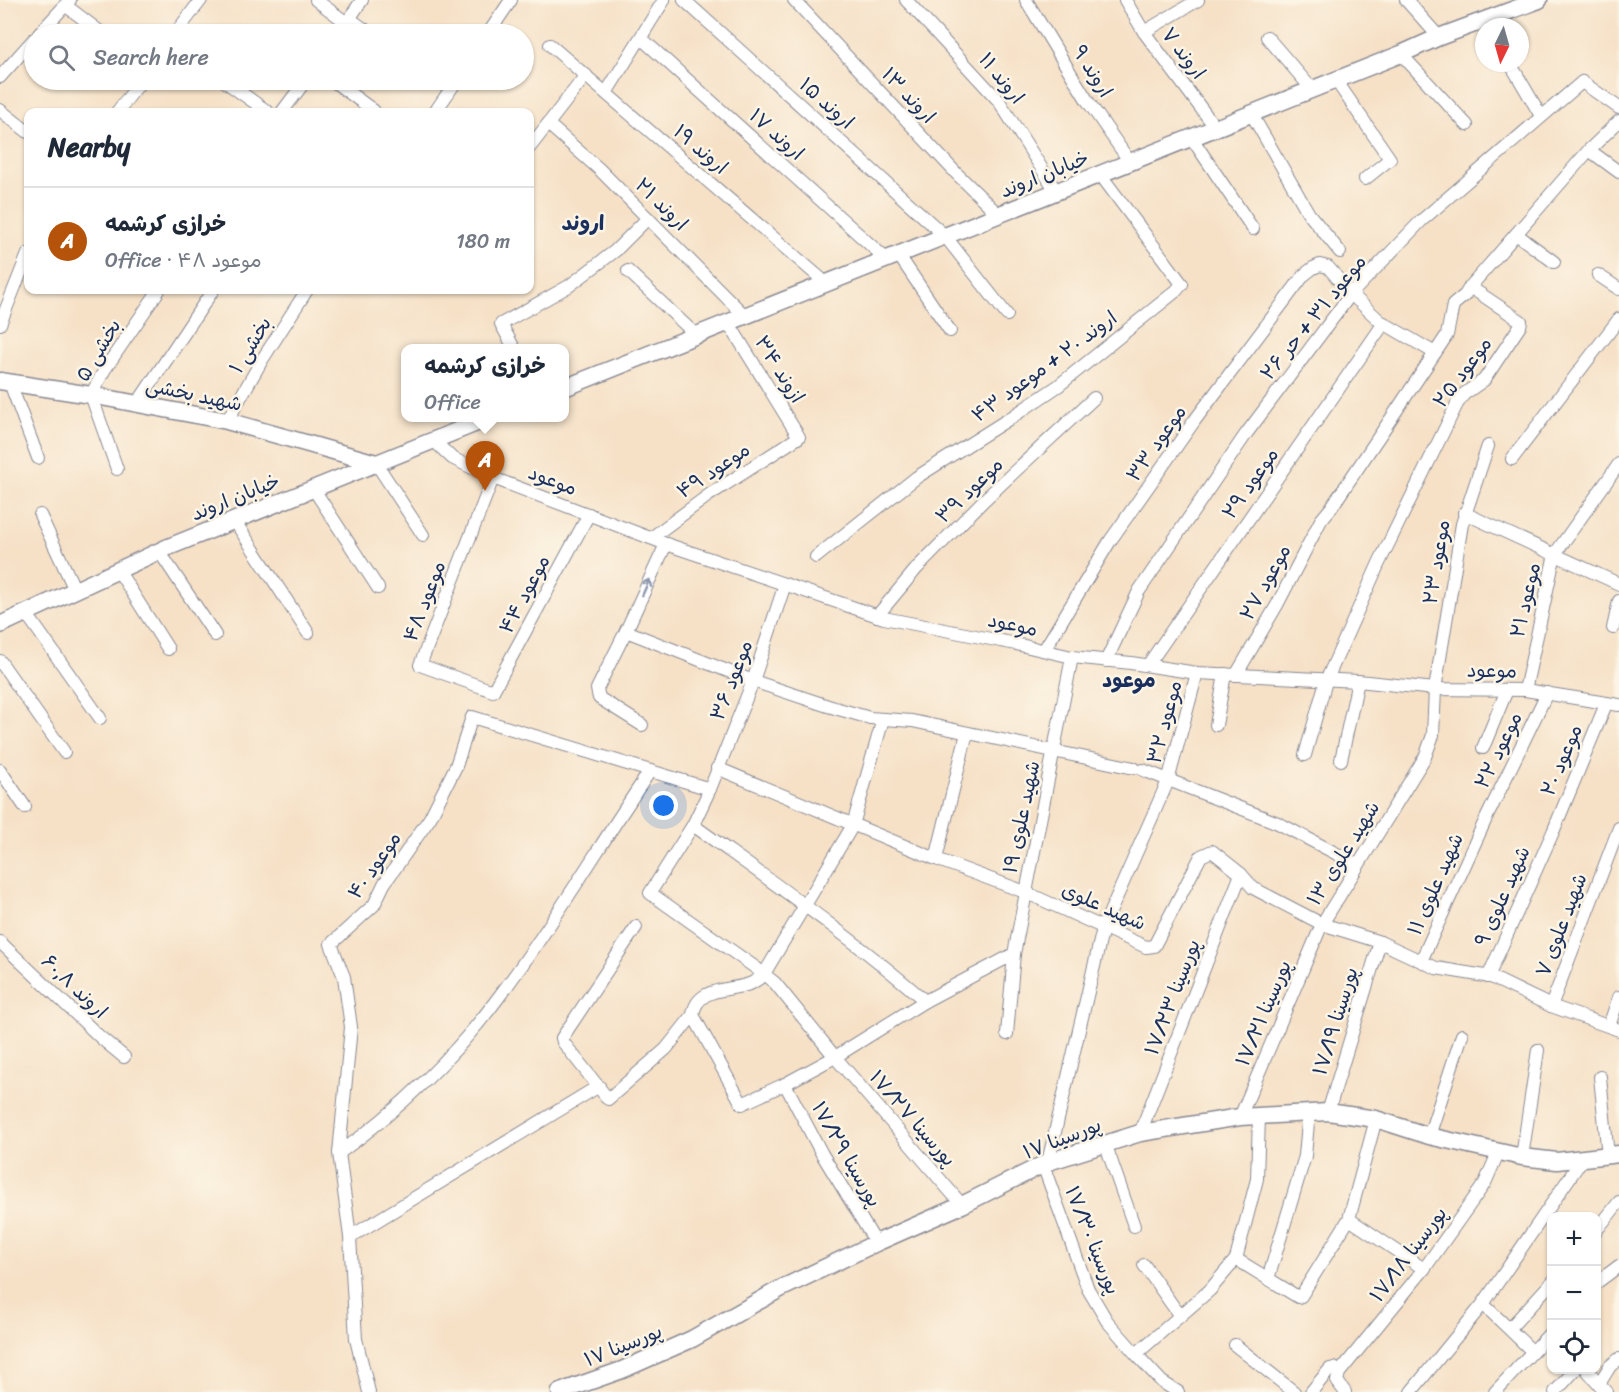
<!DOCTYPE html>
<html lang="en">
<head>
<meta charset="utf-8">
<style>
  body { margin:0; font-family:Sriracha,"Playpen Sans Arabic",sans-serif; background:#f6f6f7; color:#1f2937 }
  .controls { position:absolute; right:18px; bottom:18px; display:grid; overflow:hidden; border-radius:12px; box-shadow:0 2px 4px #0004 }
  .controls button { width:54px; height:54px; display:grid; place-items:center; padding:0; border:0; border-bottom:2px solid #e0e1e3; background:#fff; color:#1f2937; font:30px sans-serif }
  .compass { position:absolute; left:1475px; top:18px; width:54px; height:54px; border-radius:50%; background:#fff; box-shadow:0 2px 4px #0004; rotate:185deg }
  .you { position:absolute; left:664px; top:806px; width:21px; height:21px; margin:-15px; border:4px solid #fff; border-radius:50%; background:#1a73e8; box-shadow:0 0 0 9px #1a73e833 }
  .badge { display:grid; place-items:center; width:39px; height:39px; border-radius:50%; background:#b45309; color:#fff; font-size:20px; font-weight:700 }
  .pin { position:absolute; translate:-50% -50px; filter:drop-shadow(0 2px 3px #0008) }
  .pin::after { content:''; position:absolute; top:32px; width:21px; height:18px; background:inherit; clip-path:polygon(0 0,100% 0,50% 100%) }
  .popup { position:absolute; left:401px; top:344px; width:168px; height:78px; box-sizing:border-box; display:grid; place-content:center; border-radius:12px; background:#fff; filter:drop-shadow(0 2px 4px #0005); font-size:20px; white-space:nowrap; color:#747a83 }
  .popup b { font-size:22px; color:#1f2937 }
  .popup::after { content:''; position:absolute; left:50%; top:100%; margin-left:-12px; border:12px solid transparent; border-top-color:#fff }
  .list { margin:0; padding:0; list-style:none }
  h2 { display:flex; justify-content:space-between; align-items:center; height:78px; margin:0; padding:0 24px; font-size:26px }
  h2 small { font-size:20px; font-weight:400; color:#747a83 }
  .list li { display:grid; grid-template-columns:39px 1fr auto; gap:18px; align-items:center; box-sizing:border-box; height:108px; padding:0 24px; border-top:2px solid #e0e1e3 }
  .list b { display:block; font-size:22px; white-space:nowrap }
  .list p { margin:0; font-size:20px; white-space:nowrap; color:#747a83 }
  .list em { font-size:20px; font-style:normal; color:#747a83 }
  .icon { flex:none; width:33px; height:33px; fill:none; stroke:currentColor; stroke-width:2; stroke-linecap:round; stroke-linejoin:round }
  .map { position:relative; flex:none; width:1619px; height:1392px; overflow:hidden }
  .search { position:absolute; background:#fff; box-shadow:0 2px 4px #0004; left:24px; top:24px; width:510px; height:66px; display:flex; align-items:center; gap:15px; box-sizing:border-box; padding:0 21px; border-radius:33px; color:#747a83; font-size:22px }
  .panel { position:absolute; background:#fff; box-shadow:0 2px 4px #0004; left:24px; top:108px; width:510px; height:186px; border-radius:12px }
  .map>svg:first-child { display:block }
  .lines { fill:none; stroke-linecap:round; stroke-linejoin:round }
  .street-casing { stroke:#888892; stroke-width:14 }
  .secondary-casing { stroke:#888892; stroke-width:19 }
  .street { stroke:#fff; stroke-width:12 }
  .secondary { stroke:#fff; stroke-width:16 }
  .oneway { stroke:#8d97ae }
  .labels { text-anchor:middle; stroke-width:5; stroke-linejoin:round; paint-order:stroke }
  .street-label { font-size:20px; fill:#1b2f5e; stroke:#fcf5e5 }
  .neighbourhood-label { font-size:21px; font-weight:bold; fill:#1b2f5e; stroke:#fcf5e5 }
</style>
</head>
<body>
<div class="map">
<svg width="1619" height="1392" viewBox="0 0 1619 1392">
  <rect width="100%" height="100%" fill="#fcf5e5"/>
  <filter id="ink" filterUnits="userSpaceOnUse"><feTurbulence type="fractalNoise" baseFrequency=".0167" numOctaves="2"/><feDisplacementMap in="SourceGraphic" scale="12" xChannelSelector="R" yChannelSelector="G"/><feConvolveMatrix kernelMatrix="1 2 1 2 8 2 1 2 1" color-interpolation-filters="sRGB"/></filter>
  <filter id="wash" filterUnits="userSpaceOnUse"><feTurbulence type="fractalNoise" baseFrequency=".008" numOctaves="4" result="noise"/><feDisplacementMap in="SourceGraphic" scale="24" xChannelSelector="R" yChannelSelector="G"/><feGaussianBlur stdDeviation="1.35" result="paint"/><feColorMatrix in="noise" values="0 0 0 0 0 0 0 0 0 0 0 0 0 0 0 0 0 1.4 0 .05"/><feComposite in="paint" operator="in"/></filter>
  <g filter="url(#wash)">
    <rect width="100%" height="100%" fill="#f6e1c7"/>
  </g>
  <g filter="url(#ink)">
    <g class="lines">
      <defs>
        <g id="street">
          <polyline points="316,0 347,23"/>
          <polyline points="684,0 945,236 1007,315"/>
          <polyline points="794,0 956,173 998,214"/>
          <polyline points="906,0 999,101 1056,191"/>
          <polyline points="1026,0 1087,100 1130,162"/>
          <polyline points="1125,0 1144,32 1215,127"/>
          <polyline points="1406,0 1439,37"/>
          <polyline points="65,5 103,34"/>
          <polyline points="350,19 371,34"/>
          <polyline points="1144,32 1198,0"/>
          <polyline points="39,34 70,0"/>
          <polyline points="175,34 201,0"/>
          <polyline points="339,34 362,0"/>
          <polyline points="488,34 511,0"/>
          <polyline points="1267,37 1311,88"/>
          <polyline points="641,38 886,259"/>
          <polyline points="550,45 826,283"/>
          <polyline points="1401,54 1467,125"/>
          <polyline points="1510,63 1541,116"/>
          <polyline points="0,77 34,39"/>
          <polyline points="1335,79 1390,159 1365,179"/>
          <polyline points="223,80 268,112"/>
          <polyline points="332,80 374,111"/>
          <polyline points="606,93 664,0"/>
          <polyline points="0,110 28,132"/>
          <polyline points="117,112 142,80"/>
          <polyline points="282,112 306,80"/>
          <polyline points="435,112 457,80"/>
          <polyline points="1251,113 1309,214 1340,252"/>
          <polyline points="548,124 599,169 745,316"/>
          <polyline points="1191,137 1253,229"/>
          <polyline points="530,147 586,75"/>
          <polyline points="1589,150 1619,172"/>
          <polyline points="1516,234 1554,262"/>
          <polyline points="898,254 950,331"/>
          <polyline points="628,271 696,335"/>
          <polyline points="1598,275 1619,289"/>
          <polyline points="1470,287 1589,150 1619,121"/>
          <polyline points="0,324 28,254"/>
          <polyline points="514,348 501,324 569,286 615,251 648,218"/>
          <polyline points="10,383 38,458"/>
          <polyline points="137,404 213,290"/>
          <polyline points="227,421 262,360 307,290"/>
          <polyline points="433,440 452,458 493,478 666,544 884,618 1016,644 1072,657 1131,663 1197,673 1358,681 1435,689 1525,690 1619,705"/>
          <polyline points="1512,459 1619,319"/>
          <polyline points="376,463 423,535"/>
          <polyline points="117,469 91,395 105,369 159,290"/>
          <polyline points="493,478 420,665 493,691 589,514"/>
          <polyline points="313,488 378,588"/>
          <polyline points="1464,513 1619,584"/>
          <polyline points="40,515 75,590"/>
          <polyline points="234,520 308,633"/>
          <polyline points="651,538 709,495 799,437 728,322"/>
          <polyline points="159,551 215,635"/>
          <polyline points="816,557 917,477 1012,417 1058,386 1176,291 1182,284 1100,174"/>
          <polyline points="118,570 168,649"/>
          <polyline points="785,584 753,681 710,789 693,825 650,893 756,968 775,983 835,1057 962,1205"/>
          <polyline points="26,613 100,718"/>
          <polyline points="877,616 917,568 984,500 1094,398"/>
          <polyline points="1613,628 1619,601"/>
          <polyline points="626,631 753,681 828,706 870,718 912,721 1134,768"/>
          <polyline points="1044,650 1110,541 1195,420 1304,275 1313,268 1320,265 1328,267 1351,294 1380,321 1435,353 1447,335 1453,305 1465,295 1470,287 1521,321 1520,326 1484,380 1464,394 1457,404 1379,563 1326,681 1305,755"/>
          <polyline points="0,661 64,752"/>
          <polyline points="1106,661 1139,591 1246,434 1351,294 1421,221 1582,82 1619,108"/>
          <polyline points="1148,665 1384,323"/>
          <polyline points="1236,675 1277,605 1321,520 1331,508 1435,353"/>
          <polyline points="1525,690 1555,554 1619,464"/>
          <polyline points="642,725 599,698 597,689 626,631 666,544"/>
          <polyline points="1216,725 1225,674"/>
          <polyline points="1483,748 1507,690"/>
          <polyline points="1341,760 1358,681"/>
          <polyline points="717,768 936,859 1025,892 1146,947 1154,946 1201,856 1212,851 1241,874 1253,888 1322,924 1380,942 1436,968 1491,977 1551,1006 1619,1030"/>
          <polyline points="0,770 25,807"/>
          <polyline points="1143,770 1278,823 1358,865"/>
          <path d="M693,825C772,882 852,937 925,1001"/>
          <polyline points="936,859 967,733"/>
          <polyline points="636,927 562,1038 563,1042 608,1099 666,1049 693,1015 742,1104 785,1084 835,1057 925,1001 1014,954 1072,657"/>
          <polyline points="0,942 101,1038 124,1057"/>
          <polyline points="1421,961 1484,823 1547,693"/>
          <polyline points="1488,977 1553,832 1606,704"/>
          <polyline points="1551,1006 1619,828"/>
          <path d="M693,1015C697,985 731,992 752,983C756,981 761,977 764,974L853,825L883,719"/>
          <polyline points="1609,1026 1619,997"/>
          <polyline points="1007,1034 1014,954"/>
          <polyline points="1600,1077 1608,1156"/>
          <polyline points="785,1084 822,1154 876,1243"/>
          <polyline points="1328,1112 1380,942"/>
          <polyline points="1240,1117 1322,924 1425,757 1433,735 1435,689 1462,524 1488,446"/>
          <polyline points="1140,1133 1241,874"/>
          <polyline points="1429,1136 1462,1035"/>
          <polyline points="1105,1143 1134,1226"/>
          <path d="M339,1153C396,1113 457,1054 498,998C553,925 599,846 650,771"/>
          <polyline points="1522,1157 1538,1050"/>
          <polyline points="1048,1162 1103,928 1168,781 1197,673"/>
          <polyline points="1043,1165 1088,1289 1107,1321 1136,1354 1162,1382 1178,1392"/>
          <polyline points="1349,1219 1424,1269"/>
          <polyline points="1596,1231 1619,1202"/>
          <polyline points="350,1237 599,1086"/>
          <polyline points="1236,1259 1298,1297 1301,1296 1349,1219 1376,1119"/>
          <polyline points="1144,1265 1180,1316"/>
          <polyline points="1268,1279 1305,1156 1309,1112"/>
          <polyline points="1596,1283 1619,1266"/>
          <polyline points="1483,1304 1532,1351"/>
          <polyline points="1510,1328 1552,1282"/>
          <polyline points="1235,1345 1294,1392"/>
          <polyline points="1136,1354 1210,1290 1236,1259 1257,1179 1259,1117"/>
          <polyline points="1587,1370 1606,1392"/>
          <polyline points="1599,1384 1610,1366 1619,1359"/>
          <polyline points="369,1392 356,1339 350,1237 339,1153 351,1027 344,977 331,944 374,905 384,884 430,818 456,766 472,717 710,789"/>
          <polyline points="1311,1392 1330,1369 1334,1368 1339,1373"/>
          <polyline points="1345,1392 1337,1381 1339,1373 1424,1269 1485,1183 1498,1153"/>
          <polyline points="1411,1392 1483,1304 1583,1158"/>
          <polyline points="1495,1392 1552,1331"/>
          <polyline points="1555,1392 1575,1370"/>
        </g>
        <g id="secondary">
          <polyline points="0,381 91,395 227,421 376,463"/>
          <polyline points="564,388 1401,54 1439,37 1539,0"/>
          <polyline points="0,625 166,548 489,418"/>
          <polyline points="560,1392 622,1370 692,1339 780,1289 876,1243 962,1205 1048,1162 1140,1133 1240,1117 1328,1112 1376,1119 1429,1136 1522,1157 1557,1161 1619,1154"/>
        </g>
      </defs>
      <use href="#street" class="street-casing"/>
      <use href="#secondary" class="secondary-casing"/>
      <use href="#street" class="street"/>
      <use href="#secondary" class="secondary"/>
    </g>
    <defs><path id="oneway-shaft" d="M-6 0H5M1.5-3L5.5 0L1.5 3" fill="none" stroke-width="1.6" stroke-linecap="round" stroke-linejoin="round" transform="scale(1.5)"/></defs>
    <use class="oneway" href="#oneway-shaft" transform="translate(646 587) rotate(-66)"/>
  </g>
  <g class="labels">
    <g class="street-label">
      <text transform="translate(1184 53) rotate(53)" y="7">اروند ۷</text>
      <text transform="translate(1093 71) rotate(58)" y="7">اروند ۹</text>
      <text transform="translate(1002 78) rotate(51)" y="7">اروند ۱۱</text>
      <text transform="translate(909 95) rotate(47)" y="7">اروند ۱۳</text>
      <text transform="translate(827 103) rotate(42)" y="7">اروند ۱۵</text>
      <text transform="translate(777 134) rotate(42)" y="7">اروند ۱۷</text>
      <text transform="translate(701 149) rotate(41)" y="7">اروند ۱۹</text>
      <text transform="translate(1044 174) rotate(-22)" y="7">خیابان اروند</text>
      <text transform="translate(662 204) rotate(45)" y="7">اروند ۲۱</text>
      <text transform="translate(1313 317) rotate(-51)" y="7">موعود ۳۱ + حر ۲۶</text>
      <text transform="translate(250 345) rotate(-59)" y="7">بخشی ۱</text>
      <text transform="translate(98 350) rotate(-59)" y="7">بخشی ۵</text>
      <text transform="translate(1044 366) rotate(-36)" y="7">اروند ۲۰ + موعود ۴۳</text>
      <text transform="translate(780 369) rotate(58)" y="7">ازوند ۳۴</text>
      <text transform="translate(1462 372) rotate(-53)" y="7">موعود ۲۵</text>
      <text transform="translate(194 394) rotate(12)" y="7">شهید بخشی</text>
      <text transform="translate(1156 443) rotate(-55)" y="7">موعود ۳۳</text>
      <text transform="translate(713 470) rotate(-34)" y="7">موعود ۴۹</text>
      <text transform="translate(553 480) rotate(21)" y="7">موعود</text>
      <text transform="translate(1250 483) rotate(-55)" y="7">موعود ۲۹</text>
      <text transform="translate(969 490) rotate(-44)" y="7">موعود ۳۹</text>
      <text transform="translate(235 497) rotate(-22)" y="7">خیابان اروند</text>
      <text transform="translate(1436 562) rotate(-81)" y="7">موعود ۲۳</text>
      <text transform="translate(1265 582) rotate(-61)" y="7">موعود ۲۷</text>
      <text transform="translate(524 594) rotate(-62)" y="7">موعود ۴۴</text>
      <text transform="translate(1525 600) rotate(-77)" y="7">موعود ۲۱</text>
      <text transform="translate(424 601) rotate(-69)" y="7">موعود ۴۸</text>
      <text transform="translate(1013 624) rotate(12)" y="7">موعود</text>
      <text transform="translate(1492 670) rotate(1)" y="7">موعود</text>
      <text transform="translate(731 680) rotate(-69)" y="7">موعود ۳۶</text>
      <text transform="translate(1164 722) rotate(-75)" y="7">موعود ۳۲</text>
      <text transform="translate(1498 750) rotate(-64)" y="7">موعود ۲۲</text>
      <text transform="translate(1561 760) rotate(-67)" y="7">موعود ۲۰</text>
      <text transform="translate(1021 817) rotate(-78)" y="7">شهید علوی ۱۹</text>
      <text transform="translate(1343 853) rotate(-58)" y="7">شهید علوی ۱۳</text>
      <text transform="translate(374 865) rotate(-55)" y="7">موعود ۴۰</text>
      <text transform="translate(1435 884) rotate(-66)" y="7">شهید علوی ۱۱</text>
      <text transform="translate(1502 896) rotate(-66)" y="7">شهید علوی ۹</text>
      <text transform="translate(1104 906) rotate(24)" y="7">شهید علوی</text>
      <text transform="translate(1561 925) rotate(-69)" y="7">شهید علوی ۷</text>
      <text transform="translate(75 986) rotate(44)" y="7">اروند ۶۰٫۸</text>
      <text transform="translate(1172 997) rotate(-69)" y="7">پورسینا ۱۷/۲۳</text>
      <text transform="translate(1263 1013) rotate(-67)" y="7">پورسینا ۱۷/۲۱</text>
      <text transform="translate(1335 1021) rotate(-73)" y="7">پورسینا ۱۷/۱۹</text>
      <text transform="translate(913 1118) rotate(49)" y="7">پورسینا ۱۷/۲۷</text>
      <text transform="translate(1062 1138) rotate(-21)" y="7">پورسینا ۱۷</text>
      <text transform="translate(847 1154) rotate(60)" y="7">پورسینا ۱۷/۲۹</text>
      <text transform="translate(1093 1240) rotate(68)" y="7">پورسینا ۱۷/۳۰</text>
      <text transform="translate(1408 1254) rotate(-53)" y="7">پورسینا ۱۷/۱۸</text>
      <text transform="translate(623 1345) rotate(-22)" y="7">پورسینا ۱۷</text>
    </g>
    <g class="neighbourhood-label">
      <text x="583" y="230">اروند</text>
      <text x="1129" y="687">موعود</text>
    </g>
  </g>
</svg>
<div class="controls">
<button>+</button>
<button>−</button>
<button><svg class="icon" aria-label="locate" viewBox="0 0 24 24"><circle cx="12" cy="12" r="6"/><path d="M12 2v4M12 18v4M2 12h4M18 12h4"/></svg></button>
</div>
<svg class="compass" viewBox="-18 -18 36 36"><path d="M0-13l5 13h-10z" fill="#e53935"/><path d="M0 13l5-13h-10z" fill="#747a83"/></svg>
<div class="you"></div>
<div class="pin badge" style="left:485px;top:491px">A</div>
<div class="popup"><b>خرازی کرشمه</b>Office</div>
<div class="search"><svg class="icon" aria-label="search" viewBox="0 0 24 24"><circle cx="10" cy="10" r="6"/><path d="M15 15l6 6"/></svg>Search here</div>
<section class="panel">
<h2>Nearby<small></small></h2>
<ul class="list">
<li><span class="badge">A</span><div><b>خرازی کرشمه</b><p>Office · موعود ۴۸</p></div><em>180 m</em></li>
</ul>
</section>
</div>
</body>
</html>
